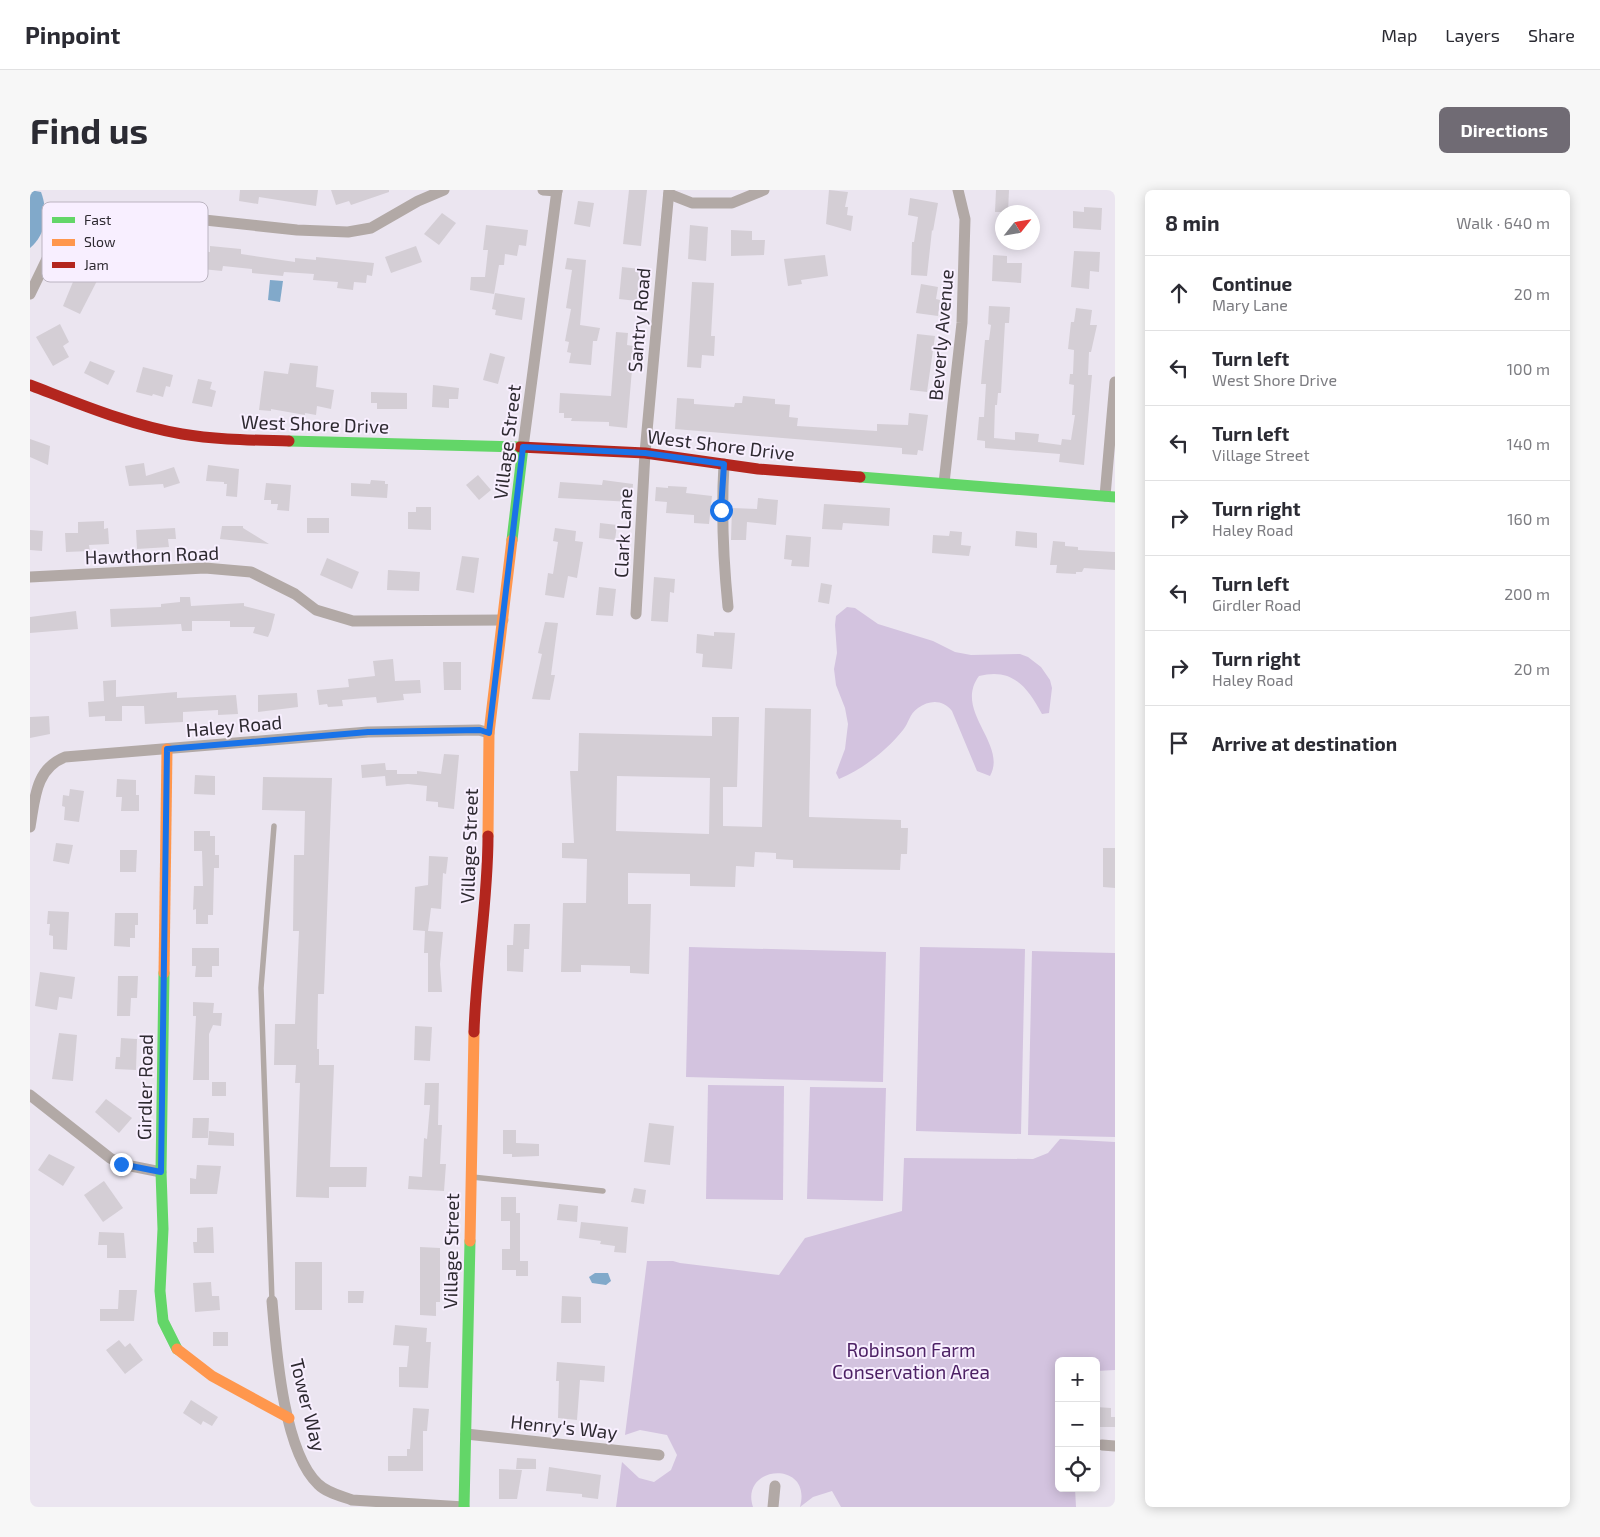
<!DOCTYPE html>
<html lang="en">
<head>
<meta charset="utf-8">
<style>
  body { margin:0; font-family:"Exo 2",sans-serif; background:#f7f7f7; color:#2b2b33 }
  .controls { position:absolute; right:15px; bottom:15px; display:grid; overflow:hidden; border-radius:8px; box-shadow:0 2px 12px #0003 }
  .controls button { width:45px; height:45px; display:grid; place-items:center; padding:0; border:0; border-bottom:1px solid #e1e1e2; background:#fff; color:#2b2b33; font:25px sans-serif }
  .compass { position:absolute; left:965px; top:15px; width:45px; height:45px; border-radius:50%; background:#fff; box-shadow:0 2px 12px #0003; rotate:59deg }
  .stop { position:absolute; width:15px; height:15px; margin:-11px; border:4px solid #1a73e8; border-radius:50%; background:#fff }
  .stop.end { background:#1a73e8; border-color:#fff; box-shadow:0 1px 5px #0008 }
  .list { margin:0; padding:0; list-style:none }
  h2 { display:flex; justify-content:space-between; align-items:center; height:65px; margin:0; padding:0 20px; font-size:21px }
  h2 small { font-size:16px; font-weight:400; color:#7c7c81 }
  .list li { display:grid; grid-template-columns:32px 1fr auto; gap:15px; align-items:center; box-sizing:border-box; height:75px; padding:0 20px; border-top:1px solid #e1e1e2 }
  .list b { display:block; font-size:19px; white-space:nowrap }
  .list p { margin:0; font-size:16px; white-space:nowrap; color:#7c7c81 }
  .list em { font-size:16px; font-style:normal; color:#7c7c81 }
  .icon { flex:none; width:28px; height:28px; fill:none; stroke:currentColor; stroke-width:2; stroke-linecap:round; stroke-linejoin:round }
  .map { position:relative; flex:none; width:1085px; height:1317px; overflow:hidden; border-radius:8px }
  header { display:flex; align-items:center; gap:30px; box-sizing:border-box; height:70px; padding:0 25px; background:#fff; border-bottom:1px solid #e1e1e2 }
  header strong { font-size:24px }
  nav { display:flex; gap:28px; margin-inline-start:auto; font-size:18px }
  .intro { display:flex; align-items:center; justify-content:space-between; box-sizing:border-box; height:120px; padding:0 30px }
  h1 { margin:0; font-size:35px }
  .button { padding:12px 22px; border-radius:8px; background:#706b74; color:#fff; font-size:18px; font-weight:700 }
  main { display:flex; gap:30px; padding:0 30px }
  aside { flex:1; background:#fff; border-radius:8px; box-shadow:0 2px 12px #0003 }
  .map>svg:first-child { display:block }
  .green { fill:#d3c3df }
  .water { fill:#81a9ca }
  .building { fill:#d4ced5; fill-rule:evenodd }
  .lines { fill:none; stroke-linecap:round; stroke-linejoin:round }
  .lane { stroke:#b2a9a6; stroke-width:5.5 }
  .street { stroke:#b2a9a6; stroke-width:11 }
  .fast { stroke:#63d668; stroke-width:11 }
  .slow { stroke:#ff974d; stroke-width:11 }
  .jam { stroke:#b3261e; stroke-width:11 }
  .route { stroke:#1a73e8; stroke-width:6 }
  .labels { text-anchor:middle; stroke-width:4; stroke-linejoin:round; paint-order:stroke }
  .street-label { font-size:19px; fill:#2e2a31; stroke:#f8efff }
  .park-label { font-size:19px; fill:#4d2165; stroke:#f8efff }
  .key { fill:#f8efff; stroke:#bbb4c1; stroke-width:1 }
  .key-label { font-size:14px; fill:#2e2a31 }
</style>
</head>
<body>
<header>
<strong>Pinpoint</strong>
<nav><a>Map</a><a>Layers</a><a>Share</a></nav>
</header>
<div class="intro"><h1>Find us</h1><a class="button">Directions</a></div>
<main>
<div class="map">
<svg width="1085" height="1317" viewBox="0 0 1085 1317">
  <rect width="100%" height="100%" fill="#ebe5f0"/>
  <g class="green">
    <path d="M817,417L825,418L848,434L903,451L925,462L941,465L990,464L998,467L1011,477L1020,490L1022,498L1019,523L1012,524C998,498 983,477 949,486C923,521 978,554 960,586L947,581L922,521C913,509 899,510 888,518C879,524 879,533 873,540C856,561 833,579 809,589L806,583L815,559L818,534L815,518L806,495L804,479L807,463L805,435L806,426Z"/>
    <polygon points="659,757 856,762 853,892 656,887"/>
    <polygon points="890,757 995,759 991,944 886,941"/>
    <polygon points="1002,761 1085,763 1085,947 998,945"/>
    <polygon points="678,895 754,896 753,1010 676,1009"/>
    <polygon points="780,897 856,898 853,1011 777,1009"/>
    <path d="M1030,949L1085,952V1180L1066,1181V1171H1029V1298H1045L1046,1317H811L802,1301L783,1307L770,1317C783,1269 709,1275 723,1317H586L592,1272L609,1288L624,1292L641,1280L647,1265L637,1245L610,1240L595,1245L617,1071H643L650,1073L749,1085L775,1048L872,1021L874,968L1003,969L1018,963Z"/>
  </g>
  <g class="water">
    <path d="M0,0L11,2C18,21 17,44 0,58Z"/>
    <polygon points="240,90 253,91 250,112 238,110"/>
    <polygon points="565,1083 578,1083 581,1091 576,1095 562,1093 559,1087"/>
  </g>
  <g class="building">
    <polygon points="210,0 288,0 286,16 229,7 228,14 209,11"/>
    <polygon points="301,0 359,0 359,2 321,15 319,11 306,15"/>
    <polygon points="599,0 617,0 611,56 593,54"/>
    <polygon points="799,0 818,2 815,17 818,17 817,25 823,26 821,41 796,34"/>
    <polygon points="966,0 979,0 978,22 965,22"/>
    <polygon points="880,8 908,13 903,41 902,40 897,86 881,85 882,52 884,52 888,27 878,25"/>
    <polygon points="548,11 564,13 560,37 544,34"/>
    <polygon points="1054,17 1072,18 1071,40 1043,38 1043,21 1054,22"/>
    <polygon points="412,23 426,33 409,55 394,44"/>
    <polygon points="456,35 498,40 496,56 489,55 487,66 475,64 474,75 469,75 464,104 440,100 441,87 455,87 458,60 453,60"/>
    <polygon points="660,35 678,37 676,71 658,69"/>
    <polygon points="701,40 722,41 722,50 735,50 734,65 701,66"/>
    <polygon points="102,48 126,51 125,57 180,62 180,56 211,59 211,64 265,72 265,68 286,70 286,67 344,73 342,86 337,85 336,93 324,92 323,100 307,98 308,92 283,90 284,84 254,82 253,86 222,83 222,79 193,76 192,81 122,74 118,89 106,87 107,81 81,78 84,56 100,59"/>
    <polygon points="386,56 392,72 361,83 355,67"/>
    <polygon points="1044,61 1070,62 1069,82 1060,81 1059,99 1041,97"/>
    <polygon points="795,65 798,86 771,90 772,94 758,96 754,69"/>
    <polygon points="963,65 977,66 977,73 992,73 991,93 962,91"/>
    <polygon points="537,68 556,70 550,135 570,138 567,151 563,151 561,175 539,173 541,163 537,162 539,152 535,151 541,119 536,118 542,80 535,79"/>
    <polygon points="50,75 70,85 50,124 33,116"/>
    <polygon points="592,77 610,79 607,111 589,109"/>
    <polygon points="662,92 684,93 681,146 685,146 684,166 672,165 671,178 657,177"/>
    <polygon points="891,94 908,97 906,109 910,110 908,126 886,123"/>
    <polygon points="465,103 495,108 492,130 465,125 466,120 462,119"/>
    <polygon points="959,116 980,117 979,133 975,133 971,203 968,203 967,215 965,215 964,248 985,250 985,242 1009,244 1008,252 1031,255 1032,249 1041,250 1045,225 1042,225 1044,195 1039,194 1040,184 1043,184 1044,160 1038,159 1041,132 1044,132 1046,118 1062,120 1060,135 1067,135 1061,162 1059,162 1058,185 1062,185 1054,275 1029,272 1030,264 955,258 955,251 947,250 949,227 954,227 956,194 951,194 955,150 959,150 961,135 958,134"/>
    <polygon points="30,134 39,152 33,156 39,167 23,176 6,147"/>
    <polygon points="586,142 598,143 597,155 604,156 597,238 579,236 579,232 541,231 542,228 534,228 534,223 529,223 530,203 581,206"/>
    <polygon points="887,144 905,146 897,202 880,200"/>
    <polygon points="460,163 475,167 468,194 453,190"/>
    <polygon points="60,171 85,181 78,195 54,183"/>
    <polygon points="260,173 288,176 286,197 304,200 301,219 287,216 286,225 275,223 275,225 241,219 241,221 229,220 234,181 258,184"/>
    <polygon points="113,177 143,185 140,197 136,196 133,207 123,204 122,206 106,202"/>
    <polygon points="168,189 182,192 180,199 186,201 182,217 162,213"/>
    <polygon points="403,195 429,198 428,209 419,209 419,218 402,217"/>
    <polygon points="341,202 377,203 377,219 347,219 347,213 341,213"/>
    <polygon points="713,206 745,209 745,214 760,215 759,227 768,228 767,236 847,241 847,234 878,235 879,223 898,225 893,261 888,260 887,265 872,264 872,258 645,239 647,208 664,209 664,214 704,217 705,213 712,213"/>
    <polygon points="0,249 20,256 18,275 0,267"/>
    <polygon points="114,273 116,286 144,277 150,293 134,298 133,294 99,296 95,276"/>
    <polygon points="178,275 209,279 207,307 196,306 197,294 194,294 194,292 176,291"/>
    <polygon points="448,285 461,300 449,310 436,295"/>
    <polygon points="341,290 355,291 355,294 358,294 357,308 321,306 321,293 340,294"/>
    <polygon points="573,290 603,294 602,312 528,308 530,292 572,295"/>
    <polygon points="236,293 261,295 259,321 247,320 248,314 241,314 241,310 234,310"/>
    <polygon points="638,296 657,297 656,303 682,306 679,334 664,333 664,325 636,323 637,312 625,311 626,297 638,298"/>
    <polygon points="728,308 748,310 746,335 717,332 716,350 701,350 702,318 727,319"/>
    <polygon points="794,314 860,318 859,336 813,333 812,340 792,339"/>
    <polygon points="386,317 401,317 401,340 378,339 378,322 386,322"/>
    <rect x="277" y="328" width="22" height="15"/>
    <polygon points="74,331 74,339 78,338 79,354 59,355 60,361 36,362 35,343 48,343 48,332"/>
    <polygon points="570,333 587,335 585,350 569,348"/>
    <polygon points="192,336 213,336 213,338 239,354 190,349"/>
    <polygon points="145,338 146,349 138,349 139,357 107,359 106,340"/>
    <polygon points="525,338 546,341 545,351 553,352 547,388 538,386 534,408 515,405 518,383 523,384 528,352 523,351"/>
    <polygon points="0,340 13,341 12,361 0,360"/>
    <polygon points="920,341 932,342 931,355 941,356 939,366 902,363 903,345 919,346"/>
    <polygon points="986,341 1007,343 1007,358 985,356"/>
    <polygon points="756,345 781,347 779,377 761,376 762,370 754,369"/>
    <polygon points="1023,351 1035,352 1035,356 1048,357 1048,360 1085,362 1085,380 1054,378 1052,382 1046,382 1046,384 1026,383 1027,375 1020,375"/>
    <polygon points="432,366 449,368 444,403 426,400"/>
    <polygon points="297,368 329,382 322,399 290,385"/>
    <polygon points="358,380 390,382 389,401 357,400"/>
    <polygon points="624,387 645,389 644,403 640,402 638,432 621,431"/>
    <polygon points="791,393 802,395 799,414 788,412"/>
    <polygon points="569,397 586,399 583,426 566,425"/>
    <polygon points="150,407 160,407 161,416 214,413 214,416 245,424 241,440 238,447 223,443 225,437 200,437 200,431 162,431 162,441 152,441 151,434 81,437 80,419 131,417 131,414 150,412"/>
    <polygon points="46,421 48,439 0,443 0,427"/>
    <polygon points="515,432 528,433 521,485 525,485 520,510 502,509 512,464 508,463"/>
    <polygon points="684,442 705,443 702,479 672,477 673,464 666,463 667,444 684,446"/>
    <polygon points="363,469 365,491 390,490 391,503 373,504 374,510 347,513 346,507 312,510 313,516 298,517 297,514 289,515 287,500 319,497 318,489 345,486 343,471"/>
    <polygon points="413,472 431,472 431,500 414,500"/>
    <polygon points="86,490 86,507 147,502 147,508 206,505 208,524 188,525 188,520 153,522 153,532 115,534 114,516 92,516 92,531 75,531 75,526 59,527 58,512 74,511 73,491"/>
    <polygon points="267,503 268,517 228,522 228,505"/>
    <path d="M735,518L781,519L779,627L871,630V638H878L877,664H871L870,680L763,678V670L746,669V663L725,662L724,677L706,676L705,697L660,696V684L598,683V714H621L619,784L600,783V776L551,775V782H531L533,713H556L557,669L532,668V653H544L540,581H548L549,543L682,546V527H709L707,597H693V636L732,637ZM587,586L680,588L679,644L586,641Z"/>
    <polygon points="19,526 20,544 0,548 0,527"/>
    <polygon points="414,564 429,565 424,619 408,617 408,612 396,611 397,596 378,594 356,596 355,586 332,588 331,575 355,573 356,580 367,580 367,584 387,584 387,581 411,584"/>
    <polygon points="165,585 185,586 185,605 164,604"/>
    <polygon points="233,587 302,588 294,804 288,804 287,859 289,859 289,875 304,875 300,977 337,977 336,997 299,997 299,1008 266,1007 270,893 265,893 266,875 244,875 245,834 265,834 269,741 263,741 264,665 274,665 275,621 232,620"/>
    <polygon points="87,589 106,590 106,605 109,605 109,621 91,621 92,607 86,607"/>
    <polygon points="40,599 54,601 49,632 34,630 35,617 32,616 33,605 39,606"/>
    <polygon points="164,641 180,641 180,646 185,646 185,665 189,665 189,678 184,678 183,725 178,725 178,734 166,734 166,719 163,720 164,696 173,696 172,661 164,661"/>
    <polygon points="26,653 43,655 39,674 23,671"/>
    <polygon points="1073,658 1085,658 1085,698 1073,697"/>
    <polygon points="90,660 107,660 106,682 90,682"/>
    <polygon points="399,666 418,667 416,684 413,683 411,719 401,718 398,741 413,742 410,774 412,802 398,802 398,763 394,763 395,741 383,740 385,697 398,695"/>
    <polygon points="18,721 39,722 37,760 23,759 23,746 19,745 20,734 17,734"/>
    <polygon points="85,723 108,723 108,735 105,735 105,748 100,748 100,757 84,756"/>
    <polygon points="484,734 500,734 499,759 494,759 493,782 477,781 477,755 483,755"/>
    <polygon points="162,758 189,758 189,776 182,776 182,787 165,787 166,776 162,776"/>
    <polygon points="10,782 45,787 42,809 29,807 27,820 5,816"/>
    <polygon points="88,786 108,786 107,808 101,808 100,826 87,826"/>
    <polygon points="163,812 184,813 183,823 192,823 191,836 183,835 179,844 179,890 163,890 166,826 163,826"/>
    <polygon points="385,836 402,837 400,871 384,870"/>
    <polygon points="29,843 47,845 43,891 22,889"/>
    <polygon points="91,848 107,849 106,880 85,879 86,867 90,867"/>
    <rect x="182" y="892" width="14" height="14"/>
    <polygon points="395,893 409,893 408,935 412,935 410,974 416,974 414,1001 378,999 379,986 392,987 394,948 397,949 400,915 394,915"/>
    <polygon points="76,909 102,928 89,943 65,922"/>
    <polygon points="163,928 179,928 178,948 162,948"/>
    <polygon points="619,933 644,936 640,975 614,972"/>
    <polygon points="473,940 486,940 486,953 509,954 509,966 482,967 482,964 473,964"/>
    <polygon points="179,941 204,943 204,956 178,955"/>
    <polygon points="19,964 45,977 33,996 8,980"/>
    <polygon points="167,975 191,976 187,1004 160,1004 160,988 166,989"/>
    <polygon points="74,991 93,1018 73,1032 54,1005"/>
    <polygon points="604,998 616,1000 614,1014 601,1012"/>
    <polygon points="471,1007 486,1007 486,1023 490,1023 490,1071 498,1071 498,1086 486,1086 486,1080 472,1080 472,1059 480,1059 480,1031 471,1031"/>
    <polygon points="529,1014 548,1016 547,1032 527,1030"/>
    <polygon points="551,1032 598,1037 596,1063 584,1062 585,1056 570,1054 571,1051 549,1048"/>
    <polygon points="183,1037 184,1063 164,1063 163,1052 167,1052 167,1038"/>
    <polygon points="69,1042 94,1043 96,1068 77,1068 77,1055 68,1055"/>
    <polygon points="390,1057 410,1058 410,1112 406,1112 406,1126 390,1125"/>
    <rect x="265" y="1072" width="27" height="48"/>
    <polygon points="181,1092 182,1106 189,1106 190,1120 165,1122 163,1093"/>
    <polygon points="89,1100 107,1100 104,1131 70,1131 70,1119 88,1119"/>
    <polygon points="318,1101 334,1101 333,1113 318,1113"/>
    <polygon points="532,1106 551,1107 551,1133 531,1133"/>
    <polygon points="365,1135 397,1138 396,1152 401,1152 398,1198 369,1197 369,1177 377,1177 379,1156 363,1155"/>
    <rect x="183" y="1142" width="15" height="14"/>
    <polygon points="89,1150 95,1157 100,1153 113,1170 95,1184 76,1160"/>
    <polygon points="527,1172 575,1176 574,1192 550,1190 547,1230 528,1228 529,1191 526,1191"/>
    <polygon points="161,1210 188,1227 182,1236 173,1231 171,1235 153,1223"/>
    <polygon points="1066,1217 1081,1218 1081,1227 1085,1227 1085,1237 1066,1237"/>
    <polygon points="383,1218 399,1219 397,1241 393,1241 393,1281 358,1281 358,1266 377,1266 377,1259 380,1259"/>
    <polygon points="487,1268 506,1269 506,1279 486,1279"/>
    <polygon points="519,1277 571,1285 568,1309 552,1307 552,1304 516,1301"/>
    <polygon points="469,1279 492,1280 487,1309 469,1309"/>
  </g>
  <g class="lines">
    <g class="lane">
      <polyline points="442,987 573,1001"/>
      <polyline points="242,1111 231,798 244,636"/>
    </g>
    <g class="street">
      <polyline points="513,0 527,1"/>
      <polyline points="639,4 662,13 702,13 734,0"/>
      <polyline points="0,104 18,67 36,42 53,28 91,21 267,40 318,42 341,38 388,11 414,0"/>
      <polyline points="493,257 527,0"/>
      <path d="M694,274C691,324 693,367 698,417"/>
      <polyline points="914,293 932,133 935,29 928,0"/>
      <polyline points="1075,306 1085,192"/>
      <polyline points="0,387 175,378 221,382 265,404 286,420 323,431 473,430"/>
      <polyline points="606,424 615,263 639,0"/>
      <path d="M0,637C5,609 5,579 35,567L338,542L449,540L459,543"/>
      <polyline points="0,905 80,968 91,974 131,982"/>
      <path d="M242,1111C246,1158 253,1261 288,1294C297,1303 311,1306 322,1310L434,1317"/>
      <polyline points="436,1244 629,1265"/>
      <polyline points="1072,1255 1085,1256"/>
      <polyline points="743,1317 745,1296"/>
    </g>
    <g class="fast">
      <polyline points="259,251 490,257"/>
      <polyline points="830,287 1085,307"/>
      <polyline points="482,350 493,257"/>
      <polyline points="134,783 131,982 133,1039 130,1101 133,1131 147,1159"/>
      <polyline points="434,1317 440,1051"/>
    </g>
    <g class="slow">
      <polyline points="458,646 459,543 482,350"/>
      <polyline points="134,783 137,559"/>
      <polyline points="440,1051 444,842"/>
      <polyline points="147,1159 182,1186 259,1228"/>
    </g>
    <g class="jam">
      <path d="M0,195C50,214 100,235 152,244C187,250 224,250 259,251"/>
      <polyline points="490,257 615,263 728,279 830,287"/>
      <path d="M444,842C446,776 458,712 458,646"/>
    </g>
  </g>
  <g class="lines">
    <polyline class="route" points="91,974 131,982 137,559 338,542 450,540 459,543 493,257 615,263 694,274 691,320"/>
  </g>
  <g class="labels">
    <g class="street-label">
      <text transform="translate(609 130) rotate(-85)" y="7">Santry Road</text>
      <text transform="translate(911 145) rotate(-85)" y="7">Beverly Avenue</text>
      <text transform="translate(285 234) rotate(2)" y="7">West Shore Drive</text>
      <text transform="translate(477 252) rotate(-83)" y="7">Village Street</text>
      <text transform="translate(691 255) rotate(7)" y="7">West Shore Drive</text>
      <text transform="translate(593 343) rotate(-87)" y="7">Clark Lane</text>
      <text transform="translate(122 365) rotate(-2)" y="7">Hawthorn Road</text>
      <text transform="translate(204 536) rotate(-5)" y="7">Haley Road</text>
      <text transform="translate(439 656) rotate(-88)" y="7">Village Street</text>
      <text transform="translate(115 897) rotate(-89)" y="7">Girdler Road</text>
      <text transform="translate(421 1061) rotate(-89)" y="7">Village Street</text>
      <text transform="translate(278 1215) rotate(76)" y="7">Tower Way</text>
      <text transform="translate(534 1237) rotate(6)" y="7">Henry's Way</text>
    </g>
    <g class="park-label">
      <text x="881" y="1167">Robinson Farm<tspan x="881" dy="22">Conservation Area</tspan></text>
    </g>
  </g>
  <rect x="12" y="12" width="166" height="80" rx="8" class="key"/>
  <rect x="22" y="27" width="23" height="6" fill="#63d668"/>
  <rect x="22" y="49" width="23" height="7" fill="#ff974d"/>
  <rect x="22" y="72" width="23" height="6" fill="#b3261e"/>
  <g class="key-label">
    <text x="54" y="35">Fast</text>
    <text x="54" y="57">Slow</text>
    <text x="54" y="80">Jam</text>
  </g>
</svg>
<div class="controls">
<button>+</button>
<button>−</button>
<button><svg class="icon" aria-label="locate" viewBox="0 0 24 24"><circle cx="12" cy="12" r="6"/><path d="M12 2v4M12 18v4M2 12h4M18 12h4"/></svg></button>
</div>
<svg class="compass" viewBox="-18 -18 36 36"><path d="M0-13l5 13h-10z" fill="#e53935"/><path d="M0 13l5-13h-10z" fill="#7c7c81"/></svg>
<div class="stop" style="left:691px;top:320px"></div>
<div class="stop end" style="left:91px;top:974px"></div>
</div>
<aside>
<h2>8 min<small>Walk · 640 m</small></h2>
<ul class="list">
<li><svg class="icon" aria-label="ahead" viewBox="0 0 24 24"><path d="M12 20V5M6 11l6-6 6 6"/></svg><div><b>Continue</b><p>Mary Lane</p></div><em>20 m</em></li>
<li><svg class="icon" aria-label="left" viewBox="0 0 24 24"><path d="M17 20v-9H6M10 6l-5 5 5 5"/></svg><div><b>Turn left</b><p>West Shore Drive</p></div><em>100 m</em></li>
<li><svg class="icon" aria-label="left" viewBox="0 0 24 24"><path d="M17 20v-9H6M10 6l-5 5 5 5"/></svg><div><b>Turn left</b><p>Village Street</p></div><em>140 m</em></li>
<li><svg class="icon" aria-label="right" viewBox="0 0 24 24"><path d="M7 20v-9h11M14 6l5 5-5 5"/></svg><div><b>Turn right</b><p>Haley Road</p></div><em>160 m</em></li>
<li><svg class="icon" aria-label="left" viewBox="0 0 24 24"><path d="M17 20v-9H6M10 6l-5 5 5 5"/></svg><div><b>Turn left</b><p>Girdler Road</p></div><em>200 m</em></li>
<li><svg class="icon" aria-label="right" viewBox="0 0 24 24"><path d="M7 20v-9h11M14 6l5 5-5 5"/></svg><div><b>Turn right</b><p>Haley Road</p></div><em>20 m</em></li>
<li><svg class="icon" aria-label="arrive" viewBox="0 0 24 24"><path d="M6 21V4h12l-3 4 3 4H6"/></svg><div><b>Arrive at destination</b></div></li>
</ul>
</aside>
</main>
</body>
</html>
